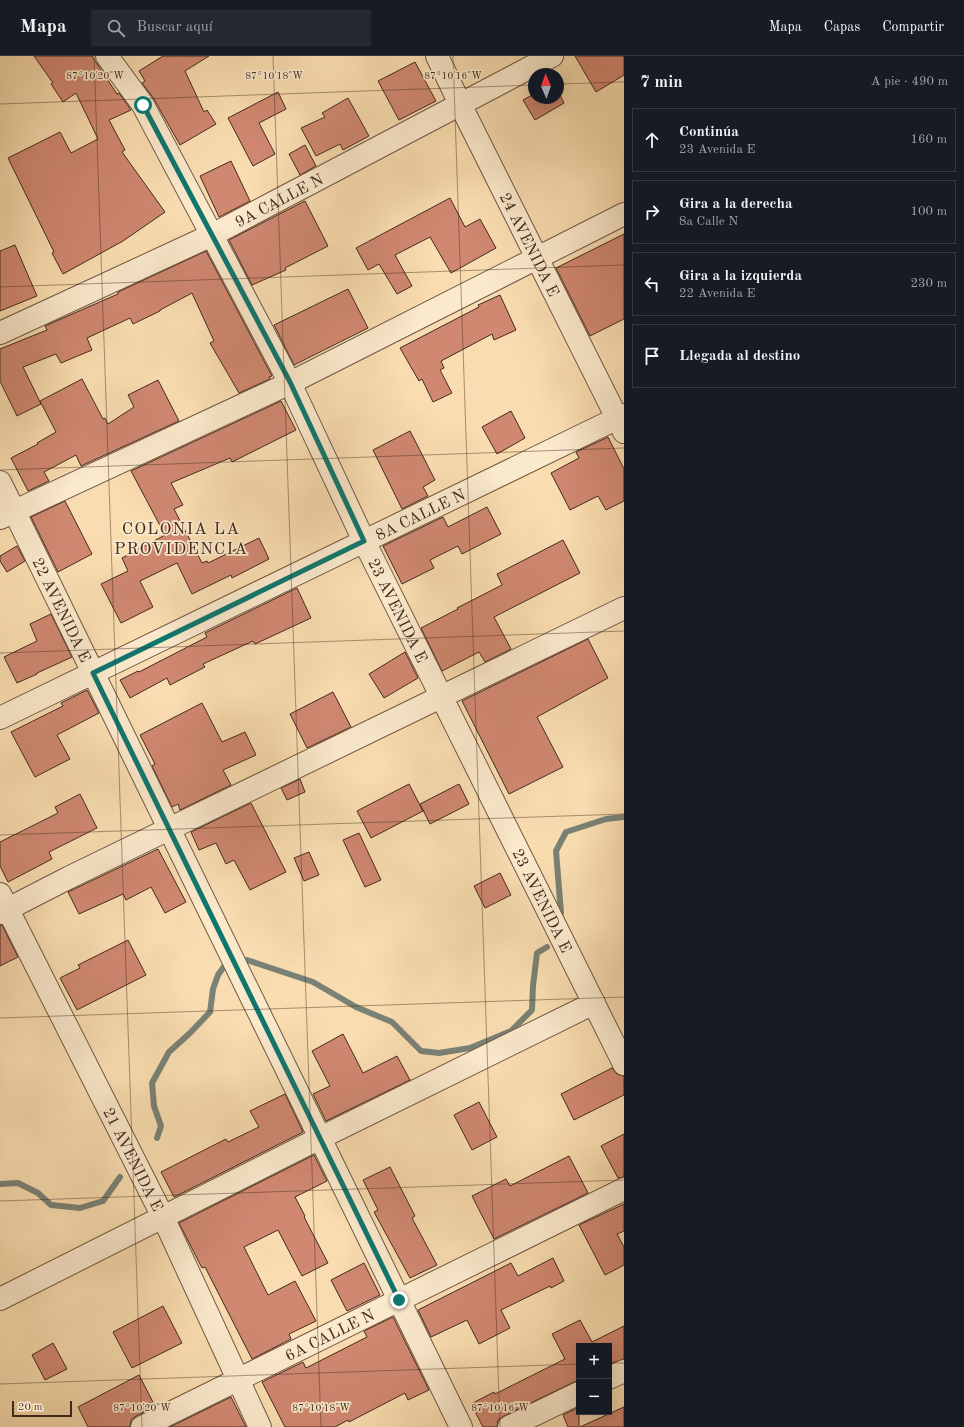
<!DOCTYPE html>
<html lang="es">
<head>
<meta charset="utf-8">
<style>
  body { margin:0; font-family:"Old Standard TT",serif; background:#242831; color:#f1f3f6 }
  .controls { position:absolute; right:12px; bottom:12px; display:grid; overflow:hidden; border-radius:0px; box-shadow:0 4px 16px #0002 }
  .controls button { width:36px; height:36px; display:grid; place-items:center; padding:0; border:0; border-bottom:1px solid #363941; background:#171b24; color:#f1f3f6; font:20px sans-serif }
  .compass { position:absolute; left:528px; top:12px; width:36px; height:36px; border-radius:50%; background:#171b24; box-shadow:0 4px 16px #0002; rotate:358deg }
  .scale { position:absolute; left:12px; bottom:10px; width:60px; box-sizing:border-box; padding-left:4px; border:2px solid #432a1f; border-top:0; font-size:11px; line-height:14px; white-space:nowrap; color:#432a1f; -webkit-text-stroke:3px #fbe9cc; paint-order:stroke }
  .stop { position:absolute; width:12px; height:12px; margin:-9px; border:3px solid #0f766e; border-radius:50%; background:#fff }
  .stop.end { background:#0f766e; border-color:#fff; box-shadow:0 1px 4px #0008 }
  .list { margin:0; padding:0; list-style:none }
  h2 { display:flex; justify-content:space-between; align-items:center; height:52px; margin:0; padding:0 16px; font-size:17px }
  h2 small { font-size:13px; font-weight:400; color:#9ea1a6 }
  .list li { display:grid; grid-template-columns:26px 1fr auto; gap:12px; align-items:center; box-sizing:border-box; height:64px; margin:0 8px 8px; padding:0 8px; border:1px solid #363941; border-radius:0px }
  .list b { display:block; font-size:15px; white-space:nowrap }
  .list p { margin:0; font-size:13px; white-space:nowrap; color:#9ea1a6 }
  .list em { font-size:13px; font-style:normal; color:#9ea1a6 }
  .icon { flex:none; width:22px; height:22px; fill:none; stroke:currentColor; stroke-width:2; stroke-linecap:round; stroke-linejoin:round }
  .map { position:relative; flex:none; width:624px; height:1371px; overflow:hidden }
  header { display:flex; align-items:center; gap:24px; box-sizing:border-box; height:56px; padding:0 20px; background:#171b24; border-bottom:1px solid #363941 }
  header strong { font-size:19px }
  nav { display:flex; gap:22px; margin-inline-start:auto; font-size:14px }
  .search { width:280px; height:36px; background:#242831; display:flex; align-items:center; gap:10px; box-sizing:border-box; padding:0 14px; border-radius:0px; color:#9ea1a6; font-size:15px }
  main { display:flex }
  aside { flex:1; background:#171b24 }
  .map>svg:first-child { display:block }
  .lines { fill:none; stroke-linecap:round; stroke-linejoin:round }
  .stream { stroke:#7a8175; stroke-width:6 }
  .building { fill:#d08871; stroke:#432a1f }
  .street-casing { stroke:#705743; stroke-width:24 }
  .street { stroke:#fbe9cc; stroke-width:22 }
  .route { stroke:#0f766e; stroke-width:5 }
  .ticks { fill:none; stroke:#432a1f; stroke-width:1; stroke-opacity:0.45 }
  .labels { text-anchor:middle; stroke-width:3.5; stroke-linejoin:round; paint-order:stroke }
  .street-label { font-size:16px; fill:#432a1f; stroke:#fbe9cc }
  .neighbourhood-label { font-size:17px; letter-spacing:1px; fill:#432a1f; stroke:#fbe9cc }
  .ticks-label { font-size:10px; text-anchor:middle; fill:#432a1f; stroke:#fbe9cc; stroke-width:3.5; stroke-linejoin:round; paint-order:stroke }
</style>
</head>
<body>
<header>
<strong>Mapa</strong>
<div class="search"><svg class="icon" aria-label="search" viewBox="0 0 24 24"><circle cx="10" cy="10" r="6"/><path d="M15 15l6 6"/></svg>Buscar aquí</div>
<nav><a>Mapa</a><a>Capas</a><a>Compartir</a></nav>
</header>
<main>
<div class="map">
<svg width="624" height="1371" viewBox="0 0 624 1371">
  <rect width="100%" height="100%" fill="#f9ddb0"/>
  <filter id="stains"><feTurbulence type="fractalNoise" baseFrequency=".005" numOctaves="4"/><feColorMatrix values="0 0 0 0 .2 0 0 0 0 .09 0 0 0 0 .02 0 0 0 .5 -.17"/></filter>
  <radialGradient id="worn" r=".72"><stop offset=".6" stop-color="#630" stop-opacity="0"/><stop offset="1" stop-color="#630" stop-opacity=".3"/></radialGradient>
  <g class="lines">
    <g class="stream">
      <polyline points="561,857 556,795 566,776 606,763 624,761"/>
      <polyline points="247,904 313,926 356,951 392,966 421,995 439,997 470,992 511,975 532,954 533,930 537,897 547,891"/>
      <polyline points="157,1082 161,1070 154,1050 152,1027 169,996 190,977 210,956 213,933 218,919 225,909"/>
      <polyline points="0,1128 18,1127 38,1137 51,1149 80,1152 103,1145 120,1121"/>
    </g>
  </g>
  <g class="building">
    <polygon points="34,0 92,0 117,38 119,37 131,54 109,64 125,94 122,96 165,156 123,185 63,218 52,197 54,196 8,102 60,76 71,97 98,83 76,37 63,46 51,28 53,27"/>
    <polygon points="163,0 209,0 185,15 204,56 207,54 216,68 180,89 154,43 142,27 145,25 139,15"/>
    <polygon points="575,0 624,0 624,19 596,36"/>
    <polygon points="415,6 436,45 399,64 378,25"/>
    <polygon points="558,35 564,47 535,64 523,44 534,38 534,42 558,42"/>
    <polygon points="278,36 286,53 259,67 275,98 253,110 228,62"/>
    <polygon points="348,42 369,80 343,94 340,88 316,100 301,72 325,61 322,57"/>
    <polygon points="305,89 316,110 300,119 289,98"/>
    <polygon points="231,105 250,145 219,161 200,120"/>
    <polygon points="450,142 465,171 480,163 496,192 451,217 430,181 395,199 412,230 397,238 379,208 368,214 356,192"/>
    <polygon points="305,145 328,190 285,212 286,214 252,229 229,184"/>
    <polygon points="624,178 624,263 590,280 556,212"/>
    <polygon points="15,189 37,240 0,255 0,195"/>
    <polygon points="206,195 272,320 269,321 270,323 239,337 210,287 214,285 192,237 160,254 160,255 133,268 130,262 87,282 92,294 61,307 56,298 23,311 41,348 17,360 0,325 0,293 47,274 45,270 118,238 118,236"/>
    <polygon points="348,233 368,272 294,309 274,269"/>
    <polygon points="500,239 516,274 494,284 492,278 441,305 444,312 440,314 452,337 433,346 422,323 419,325 400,292 479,251 478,249"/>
    <polygon points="82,323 103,363 105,362 108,368 134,351 128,339 158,324 179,365 81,410 76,399 44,416 49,425 28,435 11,402 38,388 37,387 56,376 40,345"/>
    <polygon points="281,345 296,374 232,406 230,402 171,427 183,449 174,453 202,507 207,505 208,507 259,482 269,503 232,522 231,519 192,538 177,507 140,525 153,551 121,567 101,528 128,515 122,502 165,479 131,415"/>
    <polygon points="511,355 525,382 497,398 482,371"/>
    <polygon points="410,375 435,424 423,431 428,440 402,453 373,394"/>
    <polygon points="608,381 624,413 624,445 606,454 598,440 570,454 551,417 579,402 576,396"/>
    <polygon points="65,445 92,498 58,516 31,461"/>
    <polygon points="487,451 501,478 462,498 458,490 430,504 434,512 402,528 383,490 443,461 448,471"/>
    <polygon points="563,484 580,517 494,561 511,593 485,606 479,596 442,615 421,572 458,553 457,552 502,529 497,518"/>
    <polygon points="17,490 25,505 7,516 0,505 0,500"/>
    <polygon points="297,532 311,562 255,588 253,585 203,608 205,611 170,629 167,622 130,642 120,624 138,615 139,616 207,581 205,577"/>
    <polygon points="51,558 72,601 37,617 37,618 17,627 4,601 37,585 30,568"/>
    <polygon points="588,583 608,622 537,661 563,711 509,738 462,645"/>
    <polygon points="405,596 418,622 384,642 369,618"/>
    <polygon points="87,634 99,657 57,679 70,703 35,721 11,676 63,650 61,647"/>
    <polygon points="333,636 351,671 307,692 290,658"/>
    <polygon points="202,647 222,686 245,676 256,699 223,714 231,729 180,754 178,748 172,751 152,710 155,708 140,679"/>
    <polygon points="300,723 305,736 287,744 281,732"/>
    <polygon points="409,728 423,755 371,782 357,755"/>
    <polygon points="459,728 469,748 430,768 420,748"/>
    <polygon points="80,738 97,772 49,796 52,803 8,826 0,810 0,786 58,757 55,751"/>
    <polygon points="251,747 286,816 250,834 234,804 226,808 216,787 199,794 191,776"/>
    <polygon points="359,777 381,824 365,831 343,784"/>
    <polygon points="158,793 186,846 165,857 151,831 126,844 123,838 79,858 68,836"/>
    <polygon points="309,796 319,819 304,825 294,802"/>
    <polygon points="500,817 511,839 485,852 474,830"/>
    <polygon points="0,869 2,869 18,901 0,910"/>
    <polygon points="128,884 146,919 77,954 60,922 80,912 78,909"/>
    <polygon points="343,978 363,1017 397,1000 410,1024 326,1065 313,1038 330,1030 312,995"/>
    <polygon points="612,1012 617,1018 624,1020 624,1039 574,1064 561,1038"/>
    <polygon points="285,1038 303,1076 174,1141 161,1116 226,1083 228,1086 259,1071 250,1055"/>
    <polygon points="479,1046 497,1081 472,1094 454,1059"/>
    <polygon points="624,1078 624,1121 618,1122 601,1090"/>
    <polygon points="314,1099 327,1125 295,1141 305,1160 304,1161 328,1207 302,1220 278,1174 244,1191 268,1239 295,1225 316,1265 289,1278 291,1283 252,1303 205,1211 202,1212 179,1167"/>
    <polygon points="569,1100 588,1137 494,1183 472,1140 506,1123 510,1130"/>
    <polygon points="390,1111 415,1160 412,1162 437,1209 410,1222 374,1156 378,1154 363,1124"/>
    <polygon points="624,1148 624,1175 617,1178 624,1191 624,1209 605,1219 579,1169"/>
    <polygon points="553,1202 564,1225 551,1232 550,1230 501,1254 510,1272 479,1288 467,1264 431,1281 418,1254 511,1207 518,1220"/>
    <polygon points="364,1207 380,1239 347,1255 331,1224"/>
    <polygon points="163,1250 182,1287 132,1312 113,1276"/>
    <polygon points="393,1261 429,1334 408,1344 405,1337 349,1366 348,1364 335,1371 285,1371 262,1326 303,1306 306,1312 367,1281 364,1275"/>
    <polygon points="580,1264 592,1286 624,1270 624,1303 609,1308 609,1290 579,1290 579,1325 574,1326 504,1360 498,1364 497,1371 483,1371 471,1348 494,1336 495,1338 565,1303 552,1278"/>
    <polygon points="53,1287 67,1313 45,1324 32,1299"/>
    <polygon points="139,1319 155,1350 136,1360 131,1364 130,1371 88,1371 78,1351"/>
    <polygon points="231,1341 246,1371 170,1371"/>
    <polygon points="579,1351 579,1371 568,1371 563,1359"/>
    <polygon points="624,1351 624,1371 580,1371"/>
  </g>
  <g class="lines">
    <defs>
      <g id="street">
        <path id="s1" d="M107,0L143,49L290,327L364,485L624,1008"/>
        <path id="s2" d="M437,0L460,48L624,376"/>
        <path id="s3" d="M0,277L212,179L552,0"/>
        <path id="s4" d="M0,426L461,1371"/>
        <polyline points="0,462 290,327 624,158"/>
        <path id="s5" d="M0,662L624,359"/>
        <path id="s6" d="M0,838L163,1161L260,1371"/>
        <polyline points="0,857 68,822 624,552"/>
        <polyline points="0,1243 320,1082 594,947"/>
        <polyline points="609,1322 624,1315"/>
        <path id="s7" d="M142,1371L624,1133"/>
        <polyline points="509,1371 579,1337"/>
      </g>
    </defs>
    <use href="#street" class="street-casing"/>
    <use href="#street" class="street"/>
  </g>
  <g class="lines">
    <polyline class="route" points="143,49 290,326 364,485 93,617 399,1244"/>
  </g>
  <path class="ticks" d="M94,0L142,1371M273,0L321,1371M453,0L500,1371M558,28L624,26M0,48L534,29M0,231L624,209M0,414L624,392M0,597L624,575M0,779L624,758M0,962L624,941M0,1145L624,1124M609,1307H624M0,1328L579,1308"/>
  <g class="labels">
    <g class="street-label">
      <text dy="6" stroke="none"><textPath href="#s3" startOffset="309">9A CALLE N</textPath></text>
      <text dy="6" stroke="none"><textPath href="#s2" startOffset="210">24 AVENIDA E</textPath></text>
      <text dy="6" stroke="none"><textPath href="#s5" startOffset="467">8A CALLE N</textPath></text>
      <text dy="6" stroke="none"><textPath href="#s4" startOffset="142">22 AVENIDA E</textPath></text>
      <text dy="6" stroke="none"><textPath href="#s1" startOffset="627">23 AVENIDA E</textPath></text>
      <text dy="6" stroke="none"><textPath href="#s1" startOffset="951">23 AVENIDA E</textPath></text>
      <text dy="6" stroke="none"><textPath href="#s6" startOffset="297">21 AVENIDA E</textPath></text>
      <text dy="6" stroke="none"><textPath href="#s7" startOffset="209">6A CALLE N</textPath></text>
    </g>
    <g class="neighbourhood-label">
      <text x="181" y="478">COLONIA LA<tspan x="181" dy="20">PROVIDENCIA</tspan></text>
    </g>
  </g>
  <g class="ticks-label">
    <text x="95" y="23">87°10'20"W</text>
    <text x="274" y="23">87°10'18"W</text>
    <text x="453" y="23">87°10'16"W</text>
    <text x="142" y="1355">87°10'20"W</text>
    <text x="321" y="1355">87°10'18"W</text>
    <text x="500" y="1355">87°10'16"W</text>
  </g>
  <rect width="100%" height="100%" filter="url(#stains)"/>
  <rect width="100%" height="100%" fill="url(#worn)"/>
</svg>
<div class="controls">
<button>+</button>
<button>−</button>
</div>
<svg class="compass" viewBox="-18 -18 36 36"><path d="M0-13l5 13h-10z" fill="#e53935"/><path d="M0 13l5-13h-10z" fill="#9ea1a6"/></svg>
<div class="scale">20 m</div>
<div class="stop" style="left:143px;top:49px"></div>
<div class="stop end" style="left:399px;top:1244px"></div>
</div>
<aside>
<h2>7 min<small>A pie · 490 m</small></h2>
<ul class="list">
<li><svg class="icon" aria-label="ahead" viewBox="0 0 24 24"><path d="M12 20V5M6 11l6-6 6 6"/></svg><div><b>Continúa</b><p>23 Avenida E</p></div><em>160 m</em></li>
<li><svg class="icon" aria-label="right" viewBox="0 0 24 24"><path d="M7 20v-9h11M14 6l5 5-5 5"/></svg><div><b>Gira a la derecha</b><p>8a Calle N</p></div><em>100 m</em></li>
<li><svg class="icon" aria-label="left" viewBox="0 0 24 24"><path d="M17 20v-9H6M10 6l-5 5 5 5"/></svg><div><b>Gira a la izquierda</b><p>22 Avenida E</p></div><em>230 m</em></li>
<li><svg class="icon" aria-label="arrive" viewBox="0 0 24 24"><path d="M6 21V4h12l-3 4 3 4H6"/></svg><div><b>Llegada al destino</b></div></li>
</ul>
</aside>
</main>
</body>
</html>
